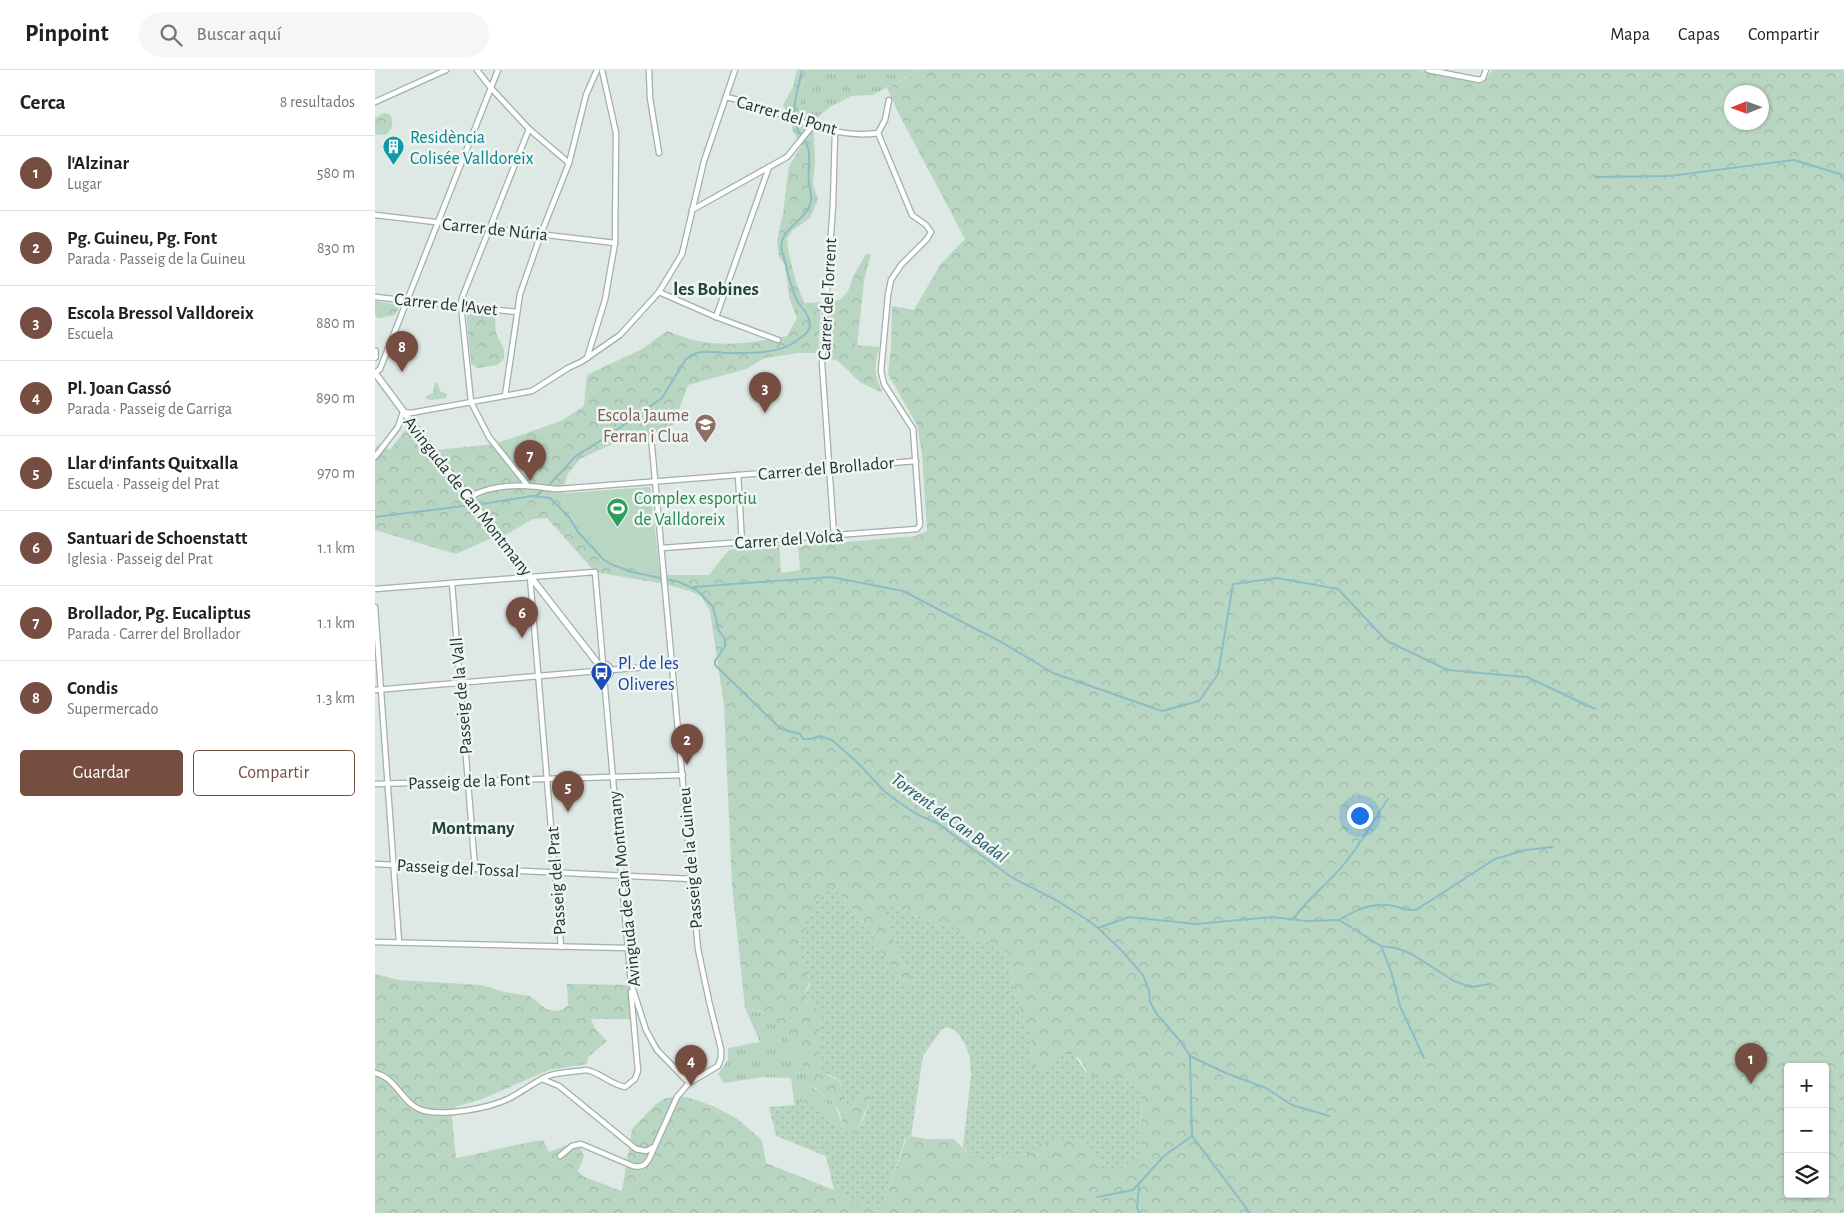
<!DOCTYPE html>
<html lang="es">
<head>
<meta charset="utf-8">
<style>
  body { margin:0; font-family:"Alegreya Sans",sans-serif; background:#f6f6f6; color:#202124 }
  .controls { position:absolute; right:15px; bottom:15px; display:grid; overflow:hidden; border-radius:5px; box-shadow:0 1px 4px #0004 }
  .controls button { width:45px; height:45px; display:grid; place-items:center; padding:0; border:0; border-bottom:1px solid #e0e0e0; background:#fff; color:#202124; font:25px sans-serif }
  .compass { position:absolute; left:1349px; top:15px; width:45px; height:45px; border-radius:50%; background:#fff; box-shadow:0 1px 4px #0004; rotate:269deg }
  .you { position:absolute; left:984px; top:745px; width:18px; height:18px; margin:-12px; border:4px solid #fff; border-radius:50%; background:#1a73e8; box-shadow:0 0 0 8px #1a73e833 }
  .badge { display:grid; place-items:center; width:32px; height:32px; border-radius:50%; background:#764e41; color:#fff; font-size:16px; font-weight:700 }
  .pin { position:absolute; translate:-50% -41px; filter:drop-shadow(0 1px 2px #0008) }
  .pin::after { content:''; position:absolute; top:26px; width:18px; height:15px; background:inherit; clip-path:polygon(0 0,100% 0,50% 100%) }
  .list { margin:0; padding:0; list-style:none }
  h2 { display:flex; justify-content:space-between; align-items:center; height:65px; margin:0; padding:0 20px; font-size:21px }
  h2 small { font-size:16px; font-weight:400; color:#757577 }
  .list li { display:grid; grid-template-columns:32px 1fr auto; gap:15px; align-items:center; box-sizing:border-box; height:75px; padding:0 20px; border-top:1px solid #e0e0e0 }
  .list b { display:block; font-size:19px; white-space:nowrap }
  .list p { margin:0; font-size:16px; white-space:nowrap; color:#757577 }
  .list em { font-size:16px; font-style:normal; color:#757577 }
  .actions { display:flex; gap:10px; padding:15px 20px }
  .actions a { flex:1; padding:11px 0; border:1px solid #764e41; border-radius:5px; text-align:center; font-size:18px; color:#764e41 }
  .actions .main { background:#764e41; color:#fff }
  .icon { flex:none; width:28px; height:28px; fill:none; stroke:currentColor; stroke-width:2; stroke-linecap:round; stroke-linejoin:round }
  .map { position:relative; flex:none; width:1469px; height:1143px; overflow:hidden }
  header { display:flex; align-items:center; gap:30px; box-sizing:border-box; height:70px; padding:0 25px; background:#fff; border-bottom:1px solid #e0e0e0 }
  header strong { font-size:24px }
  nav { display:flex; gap:28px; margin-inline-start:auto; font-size:18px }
  .search { width:350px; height:45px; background:#f6f6f6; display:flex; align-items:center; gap:12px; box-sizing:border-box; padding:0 18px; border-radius:28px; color:#757577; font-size:19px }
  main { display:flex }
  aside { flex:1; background:#fff }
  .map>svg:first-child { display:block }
  .grass { fill:url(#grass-tufts) }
  .forest { fill:url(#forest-crowns); fill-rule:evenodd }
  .garden { fill:url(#garden-dots) }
  .pitch { fill:#b9d6c2 }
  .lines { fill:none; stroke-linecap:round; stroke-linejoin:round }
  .stream { stroke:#8cbdc7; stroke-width:2 }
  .minor-casing { stroke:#a2afaa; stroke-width:7 }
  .tertiary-casing { stroke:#a2afaa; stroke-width:8 }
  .minor { stroke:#fff; stroke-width:4.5 }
  .tertiary { stroke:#fff; stroke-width:5.5 }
  .labels { text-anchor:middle; stroke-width:5; stroke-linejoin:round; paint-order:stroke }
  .street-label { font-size:18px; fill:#223530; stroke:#eef5f2 }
  .culture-label { font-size:18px; fill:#0d838f; stroke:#eef5f2; text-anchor:start }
  .education-label { font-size:18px; fill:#785e54; stroke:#eef5f2; text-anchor:end }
  .leisure-label { font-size:18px; fill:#27864d; stroke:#eef5f2; text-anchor:start }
  .transit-label { font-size:18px; fill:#164399; stroke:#eef5f2; text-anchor:start }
  .neighbourhood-label { font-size:19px; font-weight:bold; fill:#21443c; stroke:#eef5f2 }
  .water-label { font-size:19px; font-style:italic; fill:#245c69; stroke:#eef5f2 }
</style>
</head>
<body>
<header>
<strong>Pinpoint</strong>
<div class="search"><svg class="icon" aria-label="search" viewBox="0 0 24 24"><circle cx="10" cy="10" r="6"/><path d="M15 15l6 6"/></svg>Buscar aquí</div>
<nav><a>Mapa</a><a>Capas</a><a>Compartir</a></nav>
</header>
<main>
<aside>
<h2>Cerca<small>8 resultados</small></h2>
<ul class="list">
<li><span class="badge">1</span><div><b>l'Alzinar</b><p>Lugar</p></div><em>580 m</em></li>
<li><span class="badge">2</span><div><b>Pg. Guineu, Pg. Font</b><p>Parada · Passeig de la Guineu</p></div><em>830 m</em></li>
<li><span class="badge">3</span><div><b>Escola Bressol Valldoreix</b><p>Escuela</p></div><em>880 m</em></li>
<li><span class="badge">4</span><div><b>Pl. Joan Gassó</b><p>Parada · Passeig de Garriga</p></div><em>890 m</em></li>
<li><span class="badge">5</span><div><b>Llar d'infants Quitxalla</b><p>Escuela · Passeig del Prat</p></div><em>970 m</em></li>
<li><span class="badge">6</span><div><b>Santuari de Schoenstatt</b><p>Iglesia · Passeig del Prat</p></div><em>1.1 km</em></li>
<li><span class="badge">7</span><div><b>Brollador, Pg. Eucaliptus</b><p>Parada · Carrer del Brollador</p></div><em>1.1 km</em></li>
<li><span class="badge">8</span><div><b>Condis</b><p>Supermercado</p></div><em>1.3 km</em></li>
</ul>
<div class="actions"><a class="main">Guardar</a><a>Compartir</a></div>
</aside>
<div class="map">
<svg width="1469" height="1143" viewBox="0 0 1469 1143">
  <defs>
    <pattern id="grass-tufts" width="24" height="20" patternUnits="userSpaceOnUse" patternTransform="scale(1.25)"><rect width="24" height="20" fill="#b9d6c2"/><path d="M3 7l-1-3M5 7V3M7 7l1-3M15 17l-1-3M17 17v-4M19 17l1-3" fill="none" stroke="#9fb8a7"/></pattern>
    <pattern id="forest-crowns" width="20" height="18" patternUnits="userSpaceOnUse" patternTransform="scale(1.25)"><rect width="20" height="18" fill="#b9d6c2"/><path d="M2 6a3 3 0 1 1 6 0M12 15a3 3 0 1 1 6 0" fill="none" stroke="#9fb8a7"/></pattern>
    <pattern id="garden-dots" width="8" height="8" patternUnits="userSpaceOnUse" patternTransform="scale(1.25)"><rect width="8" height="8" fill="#b9d6c2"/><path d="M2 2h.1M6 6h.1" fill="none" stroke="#9fb8a7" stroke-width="1.8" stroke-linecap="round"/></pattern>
  </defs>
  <rect width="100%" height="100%" fill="#dee8e4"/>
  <g class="grass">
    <polygon points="432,0 546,0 497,25 476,26 455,37 438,51 427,42 425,26"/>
    <polygon points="370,938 391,943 395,947 423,982 438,1018 453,1027 460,1035 469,1059 448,1046 433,1032 419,1032 416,1008 388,1007 349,1013 343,1004 353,990 353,978 385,972"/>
  </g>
  <g class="forest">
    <path d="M422,0H432L425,26L427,42L438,51L440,92L438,114L443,130L435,148L417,161L412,169L413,179L420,209L429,233L446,232L443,283H423L390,288L371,299L313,315L299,354L285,362L268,364L248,369L205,389L192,405L189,417L190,435L199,451L213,464L230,484L247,495L295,505H334L354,480L404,474L406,503L425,500L423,476L541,466L552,461L547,384L542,355L513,304L516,278L517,236L539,240L565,195L590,169L525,46L512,18L546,0H1045L1108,14L1117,0H1469V1143H0V904L23,910L106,915L129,922L155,926L171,939L180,941L188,939L193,935L192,914L253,915L256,924L258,949H216L220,959L232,971L213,987L212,994L174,1000L107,1029L80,1037L77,1048L81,1088C110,1083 139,1074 168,1070L174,1082L195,1074L205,1078L209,1086L203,1101L209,1107L247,1121L257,1059L281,1034L291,1028L312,1027L338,1036L361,1048L387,1070L391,1093L459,1120L480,1132L509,1133C514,1110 526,1090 531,1068L536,1066L552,1069H579L593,1083L613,1093L629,1086L640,1087L653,1084L661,1075L666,1073L693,1069L711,1072L719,1081L725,1097C738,1096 752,1097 761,1086C769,1078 764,1067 765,1057C767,1041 770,1025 758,1013C751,1005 738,1011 728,1010C709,1007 712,996 703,988C699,986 692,985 688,984C681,995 672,1003 659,997L657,992L656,968L649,953L638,915L634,888L617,873L600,870L578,857L544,848L518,836L511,848L525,889L538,910L539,915H534L524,905L505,880L488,851L460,819L442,829L433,851L425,882V888L435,910L431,921L432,932L442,939L445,943L447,995L452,1005L462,1010L469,1019L471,1036C487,1030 484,1021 495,1014C499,1028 492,1036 487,1049C485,1055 484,1059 479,1063H474L469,1059L464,1041L457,1031L435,1014L423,982L395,947L386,941L370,938L357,815L349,635L335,541L326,526L315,521L290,514L220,502L172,448L158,449L125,468L119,467L81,484L0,460V378L4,374L15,380L32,358H36L52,381L120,374L186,351L209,336L212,305L267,279L292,261C302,264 312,269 322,271C353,277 383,272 412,266L422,248L414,227L410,195L404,187L402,171L408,144L414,96L427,75L418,62L415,47L408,35L418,17ZM1356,22H1386V52H1356ZM1413,997H1450V1124H1413Z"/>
    <path d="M9,43L15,44C19,52 18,60 10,65L0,64V48Z"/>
    <path d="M491,184H496L489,211L482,275L504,277C500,298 498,303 508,323L486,313L463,291L453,288L456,231L465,230L473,221L479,205Z"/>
    <polygon points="0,231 25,235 20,245 5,248 2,248 0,244"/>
    <polygon points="97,244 112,244 120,248 121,263 129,280 129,289 122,295 102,298 96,294 92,251 92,245"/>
    <polygon points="60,312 63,313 65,321 72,324 71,328 57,330 51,329 51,326 58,323"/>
  </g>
  <path class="garden" d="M455,817L460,819L491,855L505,880L524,905L534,915H539L538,910L525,889L511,848L512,836H518L544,848L578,857L600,870L617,873L628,878L634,888L638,915L649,953L656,968L657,992L659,997C680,1006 680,985 693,983C705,987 705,998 714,1004C729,1014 749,1005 758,1012C772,1024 765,1044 765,1059C765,1067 768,1074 764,1082C759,1094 737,1103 725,1097L719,1081L711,1072L693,1069L661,1075L653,1084L645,1088L629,1086L613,1093L601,1091L588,1077L596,1005L595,988L591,976L583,963L578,959L571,957L566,960L548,986L536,1066L530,1068C525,1090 514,1110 509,1133C498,1143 471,1128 459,1120L451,1086L401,1066L394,1037L420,1035L419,1032H433L448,1046L469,1059L474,1063H479C488,1055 499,1026 495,1014C487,1019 484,1030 476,1036H471C470,1025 470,1015 460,1008C454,1004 451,1005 448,999C442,985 445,958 445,943C442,938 434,936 432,930C429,923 435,918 435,911C434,902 425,896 425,886C424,870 439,822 455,817Z"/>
  <polygon class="pitch" points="275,417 285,503 247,495 230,484 213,464 199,451 190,435 189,423"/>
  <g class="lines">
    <g class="stream">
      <polyline points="1220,107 1295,106 1419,90 1465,104 1469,110"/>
      <path d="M173,416L201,386L233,366L287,328L311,289C322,279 337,282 351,283C374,283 405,285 424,269C429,265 435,262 435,255C435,246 428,239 423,232C415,218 412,197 407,181C401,160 433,150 436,131C437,125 435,119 434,113C432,101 437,86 432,75C428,67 422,62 420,52C417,35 424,16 427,0"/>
      <polyline points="161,426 169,419"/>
      <polyline points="101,435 157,426 175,428 194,447 203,462 229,490 238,495 257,502 304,512 322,520 338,537 344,561 350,569 350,576 340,591 340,595 406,659 425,664 428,669 436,669 444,666 457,670 484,694 509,721 525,733 543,745 562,753 636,807 681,830 711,849 723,858 746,880 768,905 774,921 775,932 781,943 806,972 815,986 817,1066 875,1143"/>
      <polyline points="0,447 97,435"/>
      <polyline points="318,517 456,507 528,521 628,573 678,603 787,641 824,631 843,604 858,514 902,508 963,519 1012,571 1073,600 1152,607 1220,639"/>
      <path d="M919,848C933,828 954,813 969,794C986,774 998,751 1013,729"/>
      <path d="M964,850C979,841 994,833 1013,835C1023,836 1030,841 1041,840L1120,789L1150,780L1178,777"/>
      <polyline points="723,858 754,847 821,854 897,847 931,851 964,850 1006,876 1021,878 1035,883 1079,911 1096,917 1115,914"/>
      <polyline points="1006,876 1016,901 1025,936 1049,988"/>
      <polyline points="815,986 851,1003 891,1018 917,1035 954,1046"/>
      <polyline points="764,1116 762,1137 764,1143"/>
      <polyline points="722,1127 758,1120 789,1086 817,1066"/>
    </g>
    <defs>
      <g id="minor">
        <polyline points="102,0 116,18 154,59 194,93"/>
        <polyline points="274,0 275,28 284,83"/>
        <polyline points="1053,0 1105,10 1108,8 1111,0"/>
        <path d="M351,27C400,37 452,71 503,63"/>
        <polyline points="0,32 71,0"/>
        <polyline points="503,63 510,50 514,30"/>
        <polyline points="317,140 412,87 438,55"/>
        <polyline points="0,145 240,173"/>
        <polyline points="284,222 341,247 403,270"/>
        <polyline points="0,227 142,242"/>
        <polyline points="341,247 394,97"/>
        <polyline points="212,288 230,230 240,173 241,63 227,0"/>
        <polyline points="0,303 5,299 123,0"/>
        <polyline points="130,326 145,224 166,164 194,93 211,25 222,0"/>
        <polyline points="0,387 23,357 28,342 36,343 157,321 193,298 206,292 245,265 284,222 307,184 329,91 360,0"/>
        <polyline points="363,405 367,473"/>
        <polyline points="153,416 114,367 96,332 86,235 87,228 154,59"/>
        <path d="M95,427C112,417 133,415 152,416C163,416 173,419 183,419L541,391"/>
        <polyline points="459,466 447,293 458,135 460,61"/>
        <polyline points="287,478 542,459 545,455 538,359 509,314 506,301 513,225 516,210 526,195 552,169 556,162 551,155 537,145 503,63"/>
        <polyline points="155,507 186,877"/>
        <polyline points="77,513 100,799"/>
        <polyline points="0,519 220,502 228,594"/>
        <polyline points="0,537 24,872"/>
        <circle cx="229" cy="601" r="7"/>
        <polyline points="235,600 297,595"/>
        <polyline points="229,607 256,913 271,960 282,980 314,1013"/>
        <polyline points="0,620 222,601"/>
        <polyline points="0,714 308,705"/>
        <polyline points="0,794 317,809"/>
        <polyline points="0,872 252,878"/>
        <path d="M0,1003C23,1008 27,1036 50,1041C71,1046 114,1038 133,1029C147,1022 159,1012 173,1006C185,1002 199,1002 211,1000C225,1002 234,1014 250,1017L260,1009L263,1001L256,922"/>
        <polyline points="167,1009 184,1016 261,1079 271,1081 279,1077"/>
        <path d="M185,1086L197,1076L206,1074L258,1096C267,1098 271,1095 275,1087L302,1027L314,1013L343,996L346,988V979L334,931L323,879L276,366"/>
      </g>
      <g id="tertiary">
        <polyline points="0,281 0,287"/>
        <polyline points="0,303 57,380 224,595"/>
      </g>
    </defs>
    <use href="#minor" class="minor-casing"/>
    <use href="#tertiary" class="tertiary-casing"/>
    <use href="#minor" class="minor"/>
    <use href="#tertiary" class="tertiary"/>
  </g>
  <defs>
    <symbol id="building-pin" viewBox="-11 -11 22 30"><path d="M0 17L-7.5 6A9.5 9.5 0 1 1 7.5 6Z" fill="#0f9aa8" stroke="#eef5f2"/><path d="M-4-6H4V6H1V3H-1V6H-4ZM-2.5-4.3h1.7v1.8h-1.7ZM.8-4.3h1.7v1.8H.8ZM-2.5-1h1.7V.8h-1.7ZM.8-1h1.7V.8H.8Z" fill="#fff"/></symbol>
    <symbol id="school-pin" viewBox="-11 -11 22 30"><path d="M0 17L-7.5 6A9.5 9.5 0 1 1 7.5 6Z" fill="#8d6e63" stroke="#eef5f2"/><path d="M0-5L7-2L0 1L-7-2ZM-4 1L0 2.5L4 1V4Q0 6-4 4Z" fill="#fff"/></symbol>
    <symbol id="stadium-pin" viewBox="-11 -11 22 30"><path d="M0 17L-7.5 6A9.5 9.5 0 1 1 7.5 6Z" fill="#2e9e5b" stroke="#eef5f2"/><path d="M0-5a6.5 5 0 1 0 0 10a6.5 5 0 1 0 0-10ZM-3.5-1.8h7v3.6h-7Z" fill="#fff"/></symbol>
    <symbol id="bus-pin" viewBox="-11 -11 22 30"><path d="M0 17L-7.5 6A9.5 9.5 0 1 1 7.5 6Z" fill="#1a4fb4" stroke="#eef5f2"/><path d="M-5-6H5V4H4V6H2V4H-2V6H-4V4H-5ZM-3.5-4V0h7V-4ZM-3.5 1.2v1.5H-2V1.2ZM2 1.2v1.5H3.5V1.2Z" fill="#fff"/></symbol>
  </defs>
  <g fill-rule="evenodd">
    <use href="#building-pin" x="6" y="64" width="25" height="34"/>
    <use href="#school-pin" x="318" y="342" width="25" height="34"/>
    <use href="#stadium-pin" x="230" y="426" width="25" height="34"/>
    <use href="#bus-pin" x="214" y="590" width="25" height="34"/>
  </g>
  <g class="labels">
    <g class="street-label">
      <text transform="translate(412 45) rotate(16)" y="6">Carrer del Pont</text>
      <text transform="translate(120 159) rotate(6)" y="6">Carrer de Núria</text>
      <text transform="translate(452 229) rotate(-87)" y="6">Carrer del Torrent</text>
      <text transform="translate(71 234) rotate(6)" y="6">Carrer de l'Avet</text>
      <text transform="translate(451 398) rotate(-5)" y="6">Carrer del Brollador</text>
      <text transform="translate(93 426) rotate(52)" y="6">Avinguda de Can Montmany</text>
      <text transform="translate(414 469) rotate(-4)" y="6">Carrer del Volcà</text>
      <text transform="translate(86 626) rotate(-95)" y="6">Passeig de la Vall</text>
      <text transform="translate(94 711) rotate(-2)" y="6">Passeig de la Font</text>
      <text transform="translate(315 788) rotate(-95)" y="6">Passeig de la Guineu</text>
      <text transform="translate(83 798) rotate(3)" y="6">Passeig del Tossal</text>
      <text transform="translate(181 811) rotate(-94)" y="6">Passeig del Prat</text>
      <text transform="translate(249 819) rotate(-96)" y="6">Avinguda de Can Montmany</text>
    </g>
    <g class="culture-label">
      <text x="35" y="73">Residència<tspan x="35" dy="21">Colisée Valldoreix</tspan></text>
    </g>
    <g class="education-label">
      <text x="314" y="351">Escola Jaume<tspan x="314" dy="21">Ferran i Clua</tspan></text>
    </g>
    <g class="leisure-label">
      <text x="259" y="434">Complex esportiu<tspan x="259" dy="21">de Valldoreix</tspan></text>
    </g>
    <g class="transit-label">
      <text x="243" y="599">Pl. de les<tspan x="243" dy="21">Oliveres</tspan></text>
    </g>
    <g class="neighbourhood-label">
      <text x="341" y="225">les Bobines</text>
      <text x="98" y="764">Montmany</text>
    </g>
    <g class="water-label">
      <text transform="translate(575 747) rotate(36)" y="7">Torrent de Can Badal</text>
    </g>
  </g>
</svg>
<div class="controls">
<button>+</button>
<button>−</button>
<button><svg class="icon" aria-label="layers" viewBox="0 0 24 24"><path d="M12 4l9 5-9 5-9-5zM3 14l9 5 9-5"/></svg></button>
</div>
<svg class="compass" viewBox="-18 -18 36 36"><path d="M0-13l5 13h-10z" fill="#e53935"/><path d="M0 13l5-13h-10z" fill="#757577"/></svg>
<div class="you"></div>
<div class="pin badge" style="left:1376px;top:1014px">1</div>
<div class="pin badge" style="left:312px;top:695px">2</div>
<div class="pin badge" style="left:390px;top:343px">3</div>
<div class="pin badge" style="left:316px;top:1016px">4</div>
<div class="pin badge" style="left:193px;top:742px">5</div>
<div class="pin badge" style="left:147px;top:568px">6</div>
<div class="pin badge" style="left:155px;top:411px">7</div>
<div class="pin badge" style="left:27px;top:302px">8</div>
</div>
</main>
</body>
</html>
